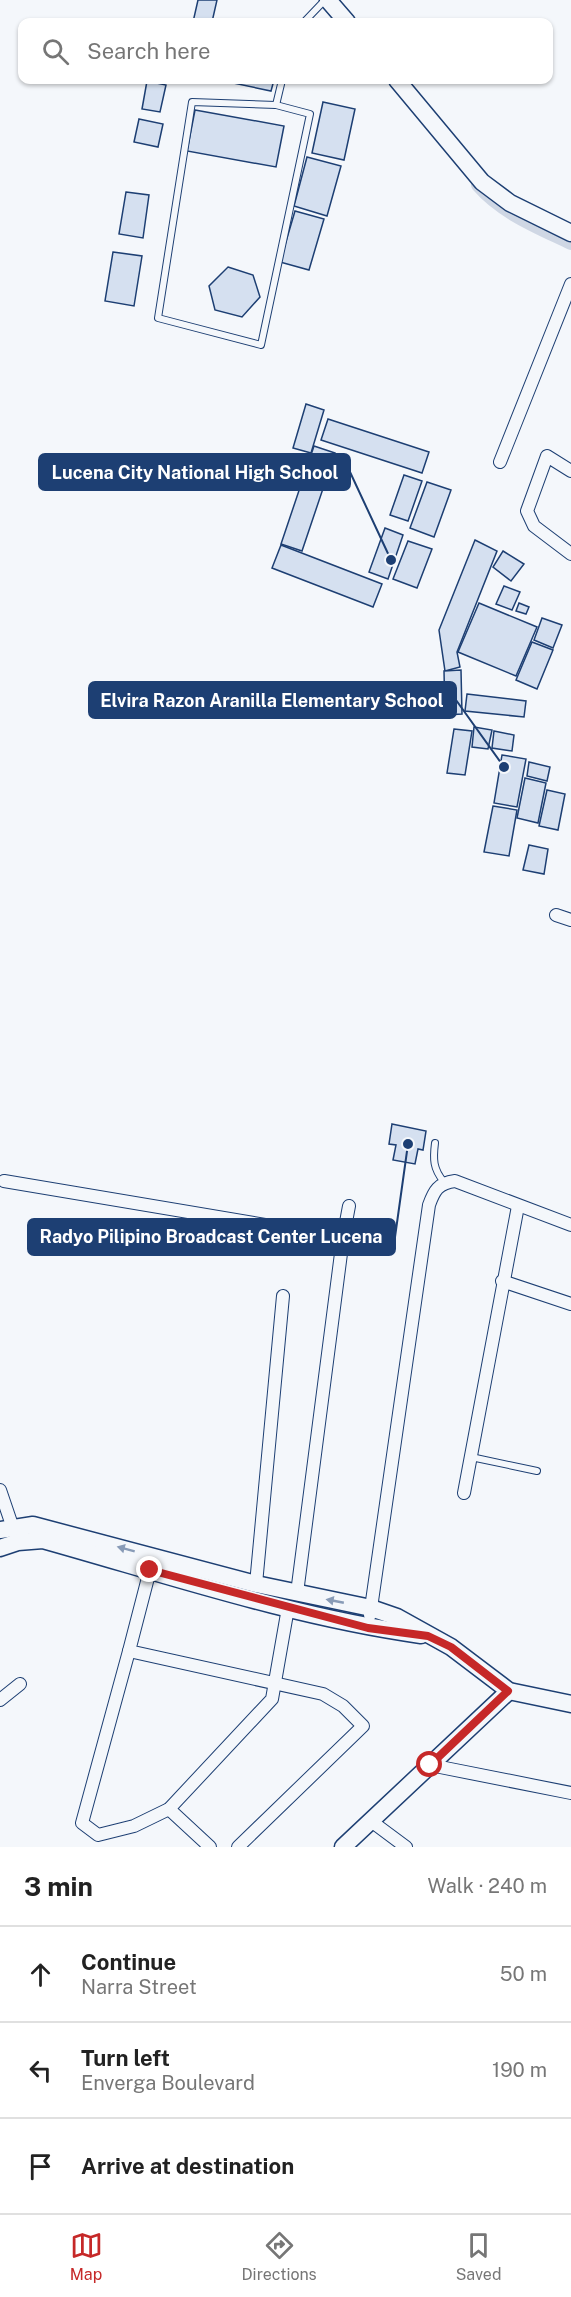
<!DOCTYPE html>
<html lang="en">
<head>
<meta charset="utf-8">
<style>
  body { margin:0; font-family:"Public Sans",sans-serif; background:#f6f6f6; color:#222 }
  .stop { position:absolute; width:18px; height:18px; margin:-14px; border:4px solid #c62828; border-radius:50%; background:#fff }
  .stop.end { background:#c62828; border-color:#fff; box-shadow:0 2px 6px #0008 }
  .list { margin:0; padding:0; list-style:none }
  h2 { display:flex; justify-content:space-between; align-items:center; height:78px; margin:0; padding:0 24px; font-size:26px }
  h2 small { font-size:20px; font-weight:400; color:#767676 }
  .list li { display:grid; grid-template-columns:39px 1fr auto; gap:18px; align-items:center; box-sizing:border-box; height:96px; padding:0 24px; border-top:2px solid #e0e0e0 }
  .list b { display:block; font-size:22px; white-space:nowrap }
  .list p { margin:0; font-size:20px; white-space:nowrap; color:#767676 }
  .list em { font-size:20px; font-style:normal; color:#767676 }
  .icon { flex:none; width:33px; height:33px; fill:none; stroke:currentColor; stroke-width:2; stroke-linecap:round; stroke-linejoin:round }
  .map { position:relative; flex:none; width:571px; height:1847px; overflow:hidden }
  .search { position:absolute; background:#fff; box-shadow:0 2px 4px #0004; left:18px; right:18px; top:18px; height:66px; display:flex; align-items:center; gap:15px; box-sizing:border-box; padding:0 21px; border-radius:12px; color:#767676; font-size:22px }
  .sheet { height:366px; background:#fff }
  nav { display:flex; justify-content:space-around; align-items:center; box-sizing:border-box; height:84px; border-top:2px solid #e0e0e0; background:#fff; font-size:16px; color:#767676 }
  nav a { display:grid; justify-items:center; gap:3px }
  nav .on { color:#c62828 }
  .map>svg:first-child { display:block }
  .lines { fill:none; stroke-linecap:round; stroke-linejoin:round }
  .canal { stroke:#cfd7e4; stroke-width:14 }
  .building { fill:#d5e0f0; stroke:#1d3f73; stroke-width:1.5 }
  .lane-casing { stroke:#1d3f73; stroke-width:8 }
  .street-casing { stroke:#1d3f73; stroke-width:14 }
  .secondary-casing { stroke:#1d3f73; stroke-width:19 }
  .lane { stroke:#f4f7fb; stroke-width:6 }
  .street { stroke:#f4f7fb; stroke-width:12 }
  .secondary { stroke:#f4f7fb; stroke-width:16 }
  .oneway { fill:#889bb7 }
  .route { stroke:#c62828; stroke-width:8 }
  .leader { fill:none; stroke:#1d3f73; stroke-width:2 }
  .callout-dot { fill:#1d3f73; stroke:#f4f7fb; stroke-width:2 }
  .callout { fill:#1d3f73; stroke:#1d3f73; stroke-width:2 }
  .callout-label { font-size:18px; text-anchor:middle; font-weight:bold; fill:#fff }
</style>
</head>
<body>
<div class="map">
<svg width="571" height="1847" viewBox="0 0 571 1847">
  <rect width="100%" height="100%" fill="#f4f7fb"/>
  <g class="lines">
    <path class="canal" d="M478,185C502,213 538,227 571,243"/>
  </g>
  <g class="building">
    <polygon points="198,0 217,0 212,22 193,22"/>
    <polygon points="219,80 274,80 271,91"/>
    <polygon points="147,81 166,85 160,112 142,109"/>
    <polygon points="323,102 355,109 344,160 312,153"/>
    <polygon points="195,110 284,126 276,167 187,151"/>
    <polygon points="139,119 163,124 158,147 134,142"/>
    <polygon points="307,157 341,166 327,216 294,206"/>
    <polygon points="126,192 149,195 143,238 119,234"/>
    <polygon points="295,211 324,219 309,270 280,262"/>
    <polygon points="113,252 142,256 134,306 105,301"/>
    <polygon points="228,267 253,275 260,297 242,317 215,310 209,286"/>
    <polygon points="306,404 324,410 311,453 293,448"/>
    <polygon points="328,419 429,452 422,473 321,440"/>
    <polygon points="314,446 335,453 302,551 281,544"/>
    <polygon points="404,475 422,481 408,521 390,515"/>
    <polygon points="427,482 451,490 434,537 410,528"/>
    <polygon points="385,528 403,535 388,579 369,572"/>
    <polygon points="475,540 497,551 457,652 460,667 445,671 439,630"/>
    <polygon points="408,541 432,549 417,588 393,579"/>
    <polygon points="281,545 382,584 373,607 272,568"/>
    <polygon points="503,551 524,564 511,581 493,567"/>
    <polygon points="504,586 520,592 512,610 496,604"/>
    <polygon points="479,603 537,627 516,676 458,652"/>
    <polygon points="519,603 529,607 526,614 516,611"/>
    <polygon points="542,618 562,625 553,648 534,640"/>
    <polygon points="532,642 553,650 537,689 516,680"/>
    <polygon points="461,670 462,714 445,715 444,671"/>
    <polygon points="467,694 526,701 524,717 465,711"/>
    <polygon points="474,727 492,730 488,749 472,747"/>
    <polygon points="454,729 472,731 465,775 447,773"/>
    <polygon points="494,731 514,735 512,751 492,748"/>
    <polygon points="502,755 526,759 517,807 494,803"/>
    <polygon points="529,762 550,767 547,781 527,776"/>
    <polygon points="525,778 546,783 538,823 517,818"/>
    <polygon points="547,790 565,794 558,830 539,826"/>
    <polygon points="493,806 517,810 509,856 484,852"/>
    <polygon points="529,845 548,849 544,874 523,870"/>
    <polygon points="392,1124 426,1131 423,1150 418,1149 415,1164 393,1160 396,1145 389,1144"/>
  </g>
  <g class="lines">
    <defs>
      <g id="lane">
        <polyline points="304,22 325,0"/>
        <polygon points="192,102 276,105 310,114 261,345 158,318"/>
        <polyline points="276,105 282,80"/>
        <path d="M435,1143C433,1159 433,1169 444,1182"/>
        <polyline points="471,1457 537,1471"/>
      </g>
      <g id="street">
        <polyline points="500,462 571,284"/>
        <polyline points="571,471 547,456 527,511 534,526 571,554"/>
        <polyline points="556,915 571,920"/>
        <polyline points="4,1181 343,1238"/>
        <polyline points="502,1281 571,1304"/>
        <polyline points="0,1490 15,1534"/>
        <polyline points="464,1493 518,1206"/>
        <polyline points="150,1570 129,1651 323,1694 343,1706 363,1726 238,1847"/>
        <polyline points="256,1584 283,1296"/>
        <polyline points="297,1593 343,1238 349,1206"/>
        <path d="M370,1615L429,1205C434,1191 438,1183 455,1181L571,1225"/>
        <polyline points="129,1651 82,1823 98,1835 134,1826 169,1809 272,1699 288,1608"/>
        <polyline points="0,1700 20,1684"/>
        <polyline points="430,1765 571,1793"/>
        <polyline points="169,1809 210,1847"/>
        <polyline points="371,1821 406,1847"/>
      </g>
      <g id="secondary">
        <polyline points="328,0 347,22"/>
        <polyline points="397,80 482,182 510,203 571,233"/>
        <polyline points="0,1530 33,1525 256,1584 371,1608 397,1617 451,1647 509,1691 571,1704"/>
        <path d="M0,1548L18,1542L43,1540C168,1575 293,1617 421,1635"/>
        <polyline points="343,1847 509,1691"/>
      </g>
    </defs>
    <use href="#lane" class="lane-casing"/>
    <use href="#street" class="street-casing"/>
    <use href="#secondary" class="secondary-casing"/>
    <use href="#lane" class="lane"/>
    <use href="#street" class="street"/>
    <use href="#secondary" class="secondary"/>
  </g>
  <defs><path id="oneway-solid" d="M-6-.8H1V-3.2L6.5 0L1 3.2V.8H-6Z" transform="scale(1.5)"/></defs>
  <g class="oneway">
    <use href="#oneway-solid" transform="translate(126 1549) rotate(-165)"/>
    <use href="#oneway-solid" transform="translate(335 1601) rotate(-169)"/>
  </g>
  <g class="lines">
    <polyline class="route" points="150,1570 368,1628 428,1636 451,1647 508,1691 430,1765"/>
  </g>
  <path class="leader" d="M391 560L350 472M504 767L456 700M408 1144L395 1237"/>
  <g class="callout-dot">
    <circle cx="391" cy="560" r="6"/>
    <circle cx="504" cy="767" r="6"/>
    <circle cx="408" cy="1144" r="6"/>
  </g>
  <g class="callout">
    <rect x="39" y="454" width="311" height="36" rx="6"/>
    <rect x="89" y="682" width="367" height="36" rx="6"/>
    <rect x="28" y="1219" width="367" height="36" rx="6"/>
  </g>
  <g class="callout-label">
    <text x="195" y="479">Lucena City National High School</text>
    <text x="272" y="707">Elvira Razon Aranilla Elementary School</text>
    <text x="211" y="1243">Radyo Pilipino Broadcast Center Lucena</text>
  </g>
</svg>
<div class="stop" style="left:430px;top:1765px"></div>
<div class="stop end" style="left:150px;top:1570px"></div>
<div class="search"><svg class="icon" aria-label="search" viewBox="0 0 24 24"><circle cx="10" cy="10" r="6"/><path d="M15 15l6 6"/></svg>Search here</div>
</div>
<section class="sheet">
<h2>3 min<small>Walk · 240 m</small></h2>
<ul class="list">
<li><svg class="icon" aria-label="ahead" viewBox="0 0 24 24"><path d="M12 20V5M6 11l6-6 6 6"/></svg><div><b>Continue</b><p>Narra Street</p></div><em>50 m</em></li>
<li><svg class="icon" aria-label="left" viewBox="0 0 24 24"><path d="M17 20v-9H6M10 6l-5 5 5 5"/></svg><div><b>Turn left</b><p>Enverga Boulevard</p></div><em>190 m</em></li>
<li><svg class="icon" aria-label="arrive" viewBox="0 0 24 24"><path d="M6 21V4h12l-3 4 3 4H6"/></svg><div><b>Arrive at destination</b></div></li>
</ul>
</section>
<nav>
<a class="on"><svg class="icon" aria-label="map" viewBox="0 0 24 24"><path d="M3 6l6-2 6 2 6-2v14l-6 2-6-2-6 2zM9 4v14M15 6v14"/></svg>Map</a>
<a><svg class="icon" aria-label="directions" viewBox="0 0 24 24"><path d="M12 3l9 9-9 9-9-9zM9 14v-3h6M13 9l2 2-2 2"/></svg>Directions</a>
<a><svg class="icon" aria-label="saved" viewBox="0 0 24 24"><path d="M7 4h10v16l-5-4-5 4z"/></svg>Saved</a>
</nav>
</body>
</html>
